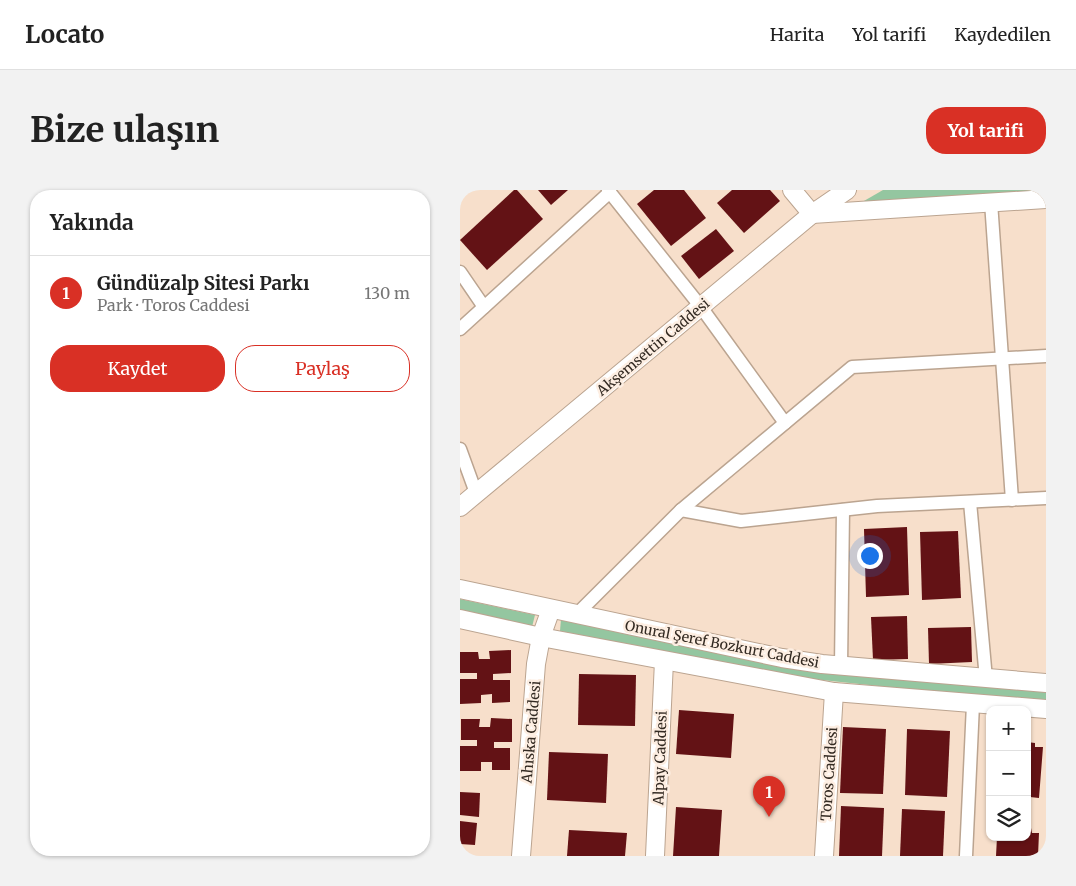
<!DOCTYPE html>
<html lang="tr">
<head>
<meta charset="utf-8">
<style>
  body { margin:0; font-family:Merriweather,serif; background:#f2f2f2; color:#222 }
  .controls { position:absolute; right:15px; bottom:15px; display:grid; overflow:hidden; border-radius:10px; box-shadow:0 1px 4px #0004 }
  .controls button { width:45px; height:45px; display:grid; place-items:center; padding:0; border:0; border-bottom:1px solid #e0e0e0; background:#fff; color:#222; font:25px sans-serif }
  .you { position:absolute; left:409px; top:365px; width:18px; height:18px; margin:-12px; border:4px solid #fff; border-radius:50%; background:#1a73e8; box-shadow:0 0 0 8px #1a73e833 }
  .badge { display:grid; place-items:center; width:32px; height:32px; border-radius:50%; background:#d93025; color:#fff; font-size:16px; font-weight:700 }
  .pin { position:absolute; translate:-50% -41px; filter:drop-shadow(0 1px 2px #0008) }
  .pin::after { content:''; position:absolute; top:26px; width:18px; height:15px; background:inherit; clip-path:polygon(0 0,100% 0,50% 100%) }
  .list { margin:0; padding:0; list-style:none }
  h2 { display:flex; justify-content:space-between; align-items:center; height:65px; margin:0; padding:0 20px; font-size:21px }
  h2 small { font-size:16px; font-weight:400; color:#767676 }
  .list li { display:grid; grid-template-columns:32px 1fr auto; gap:15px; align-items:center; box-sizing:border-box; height:75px; padding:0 20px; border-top:1px solid #e0e0e0 }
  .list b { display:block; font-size:19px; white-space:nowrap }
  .list p { margin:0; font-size:16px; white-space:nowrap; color:#767676 }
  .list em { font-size:16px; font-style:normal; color:#767676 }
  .actions { display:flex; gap:10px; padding:15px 20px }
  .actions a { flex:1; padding:11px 0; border:1px solid #d93025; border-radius:20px; text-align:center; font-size:18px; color:#d93025 }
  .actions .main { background:#d93025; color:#fff }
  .icon { flex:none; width:28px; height:28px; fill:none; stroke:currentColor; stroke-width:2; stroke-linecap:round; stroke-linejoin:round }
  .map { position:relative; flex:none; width:586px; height:666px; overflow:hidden; border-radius:20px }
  header { display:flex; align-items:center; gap:30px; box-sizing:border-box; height:70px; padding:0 25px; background:#fff; border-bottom:1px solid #e0e0e0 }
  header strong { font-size:24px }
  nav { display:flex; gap:28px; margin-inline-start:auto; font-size:18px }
  .intro { display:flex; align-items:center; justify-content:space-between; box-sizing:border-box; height:120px; padding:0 30px }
  h1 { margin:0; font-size:35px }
  .button { padding:12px 22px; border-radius:20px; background:#d93025; color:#fff; font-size:18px; font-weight:700 }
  main { display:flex; gap:30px; padding:0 30px }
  aside { flex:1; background:#fff; border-radius:20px; box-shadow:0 1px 4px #0004 }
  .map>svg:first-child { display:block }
  .green { fill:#94c6a0 }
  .building { fill:#631215 }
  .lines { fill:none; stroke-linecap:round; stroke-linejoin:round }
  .street-casing { stroke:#bba490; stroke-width:15 }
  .secondary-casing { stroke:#bba490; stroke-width:20 }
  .street { stroke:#fff; stroke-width:12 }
  .secondary { stroke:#fff; stroke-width:18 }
  .labels { text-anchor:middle; stroke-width:5; stroke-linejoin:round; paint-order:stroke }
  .street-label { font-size:14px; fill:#332a22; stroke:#fdeee2 }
</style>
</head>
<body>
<header>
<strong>Locato</strong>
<nav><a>Harita</a><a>Yol tarifi</a><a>Kaydedilen</a></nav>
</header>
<div class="intro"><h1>Bize ulaşın</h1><a class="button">Yol tarifi</a></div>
<main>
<aside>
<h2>Yakında<small></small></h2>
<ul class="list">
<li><span class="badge">1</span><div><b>Gündüzalp Sitesi Parkı</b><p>Park · Toros Caddesi</p></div><em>130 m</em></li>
</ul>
<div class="actions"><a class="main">Kaydet</a><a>Paylaş</a></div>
</aside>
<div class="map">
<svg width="586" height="666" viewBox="0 0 586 666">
  <rect width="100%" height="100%" fill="#f7dfcb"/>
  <g class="green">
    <polygon points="423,0 577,0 397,15"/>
    <polygon points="0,409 75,425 72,437 0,421"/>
    <polygon points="101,429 586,500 586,510 437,498 334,487 100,441"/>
  </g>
  <g class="building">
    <polygon points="54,0 57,0 83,29 27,80 0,50"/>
    <polygon points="78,0 108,0 91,15"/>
    <polygon points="194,0 224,0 246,28 211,56 177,14"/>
    <polygon points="272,0 310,0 320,11 284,43 257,13"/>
    <polygon points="256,39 274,61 239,89 221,66"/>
    <polygon points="447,337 449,405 406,407 404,339"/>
    <polygon points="498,341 501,408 462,410 460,342"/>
    <polygon points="447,426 448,469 413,470 411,427"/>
    <polygon points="511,437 512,472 469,474 468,438"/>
    <polygon points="51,460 51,483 33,484 33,490 50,490 50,512 32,513 32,504 21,505 21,513 0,514 0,489 17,489 17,483 0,483 0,462 18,462 19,469 30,469 29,461"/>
    <polygon points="119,484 176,485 175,536 118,535"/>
    <polygon points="219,520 274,524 271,568 216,564"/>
    <polygon points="31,528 52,529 52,552 34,552 34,558 50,558 50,580 32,580 32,572 21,572 21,581 0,581 0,556 17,556 17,550 1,550 1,529 20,529 19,537 30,537"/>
    <polygon points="383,537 426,539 423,604 380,603"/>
    <polygon points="447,539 490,541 487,607 445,605"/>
    <polygon points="567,552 575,553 575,557 583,557 579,608 570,607 567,613"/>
    <polygon points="89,562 148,564 146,613 87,610"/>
    <polygon points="0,602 20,603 19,627 0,625"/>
    <polygon points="381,616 424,618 422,666 379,666"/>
    <polygon points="216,617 262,620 259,666 213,666"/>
    <polygon points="442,619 485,621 483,666 440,666"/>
    <polygon points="0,631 17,633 15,655 0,654"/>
    <polygon points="567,638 571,638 572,643 579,643 578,666 536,666 537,647 567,647"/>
    <polygon points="109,640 167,643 165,666 107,666"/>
  </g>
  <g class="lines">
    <defs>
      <g id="street">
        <polyline points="148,0 241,117 325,233"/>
        <polyline points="531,12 552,310"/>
        <polyline points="0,82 24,117"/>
        <polyline points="0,139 150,2"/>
        <polyline points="0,259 16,303"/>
        <polyline points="510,312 526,489"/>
        <polyline points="221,320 281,331 417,316 586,308"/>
        <polyline points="116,425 221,320 392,177 586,166"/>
        <polyline points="381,476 383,320"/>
        <polyline points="506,666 513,514"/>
      </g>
      <g id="secondary">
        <polyline points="332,0 352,24 586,9"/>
        <polyline points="0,317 352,24 387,0"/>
        <polyline points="0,399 322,468 362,474 586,493"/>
        <polyline points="0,429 81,447 374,502 586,519"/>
        <polyline points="61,666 76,474 81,447 91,419"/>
        <polyline points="195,666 204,471"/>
        <polyline points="364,666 374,502"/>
      </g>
    </defs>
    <use href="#street" class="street-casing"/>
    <use href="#secondary" class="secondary-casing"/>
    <use href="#street" class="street"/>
    <use href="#secondary" class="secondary"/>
  </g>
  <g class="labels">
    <g class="street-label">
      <text transform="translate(193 157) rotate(-40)" y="5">Akşemsettin Caddesi</text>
      <text transform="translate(262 454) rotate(11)" y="5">Onural Şeref Bozkurt Caddesi</text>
      <text transform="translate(71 542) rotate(-85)" y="5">Ahıska Caddesi</text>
      <text transform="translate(200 568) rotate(-88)" y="5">Alpay Caddesi</text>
      <text transform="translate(369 584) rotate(-86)" y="5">Toros Caddesi</text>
    </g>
  </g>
</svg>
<div class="controls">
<button>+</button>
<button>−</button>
<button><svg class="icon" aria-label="layers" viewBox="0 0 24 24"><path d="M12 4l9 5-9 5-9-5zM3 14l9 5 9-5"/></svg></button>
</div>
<div class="you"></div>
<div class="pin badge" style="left:309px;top:627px">1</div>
</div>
</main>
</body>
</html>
